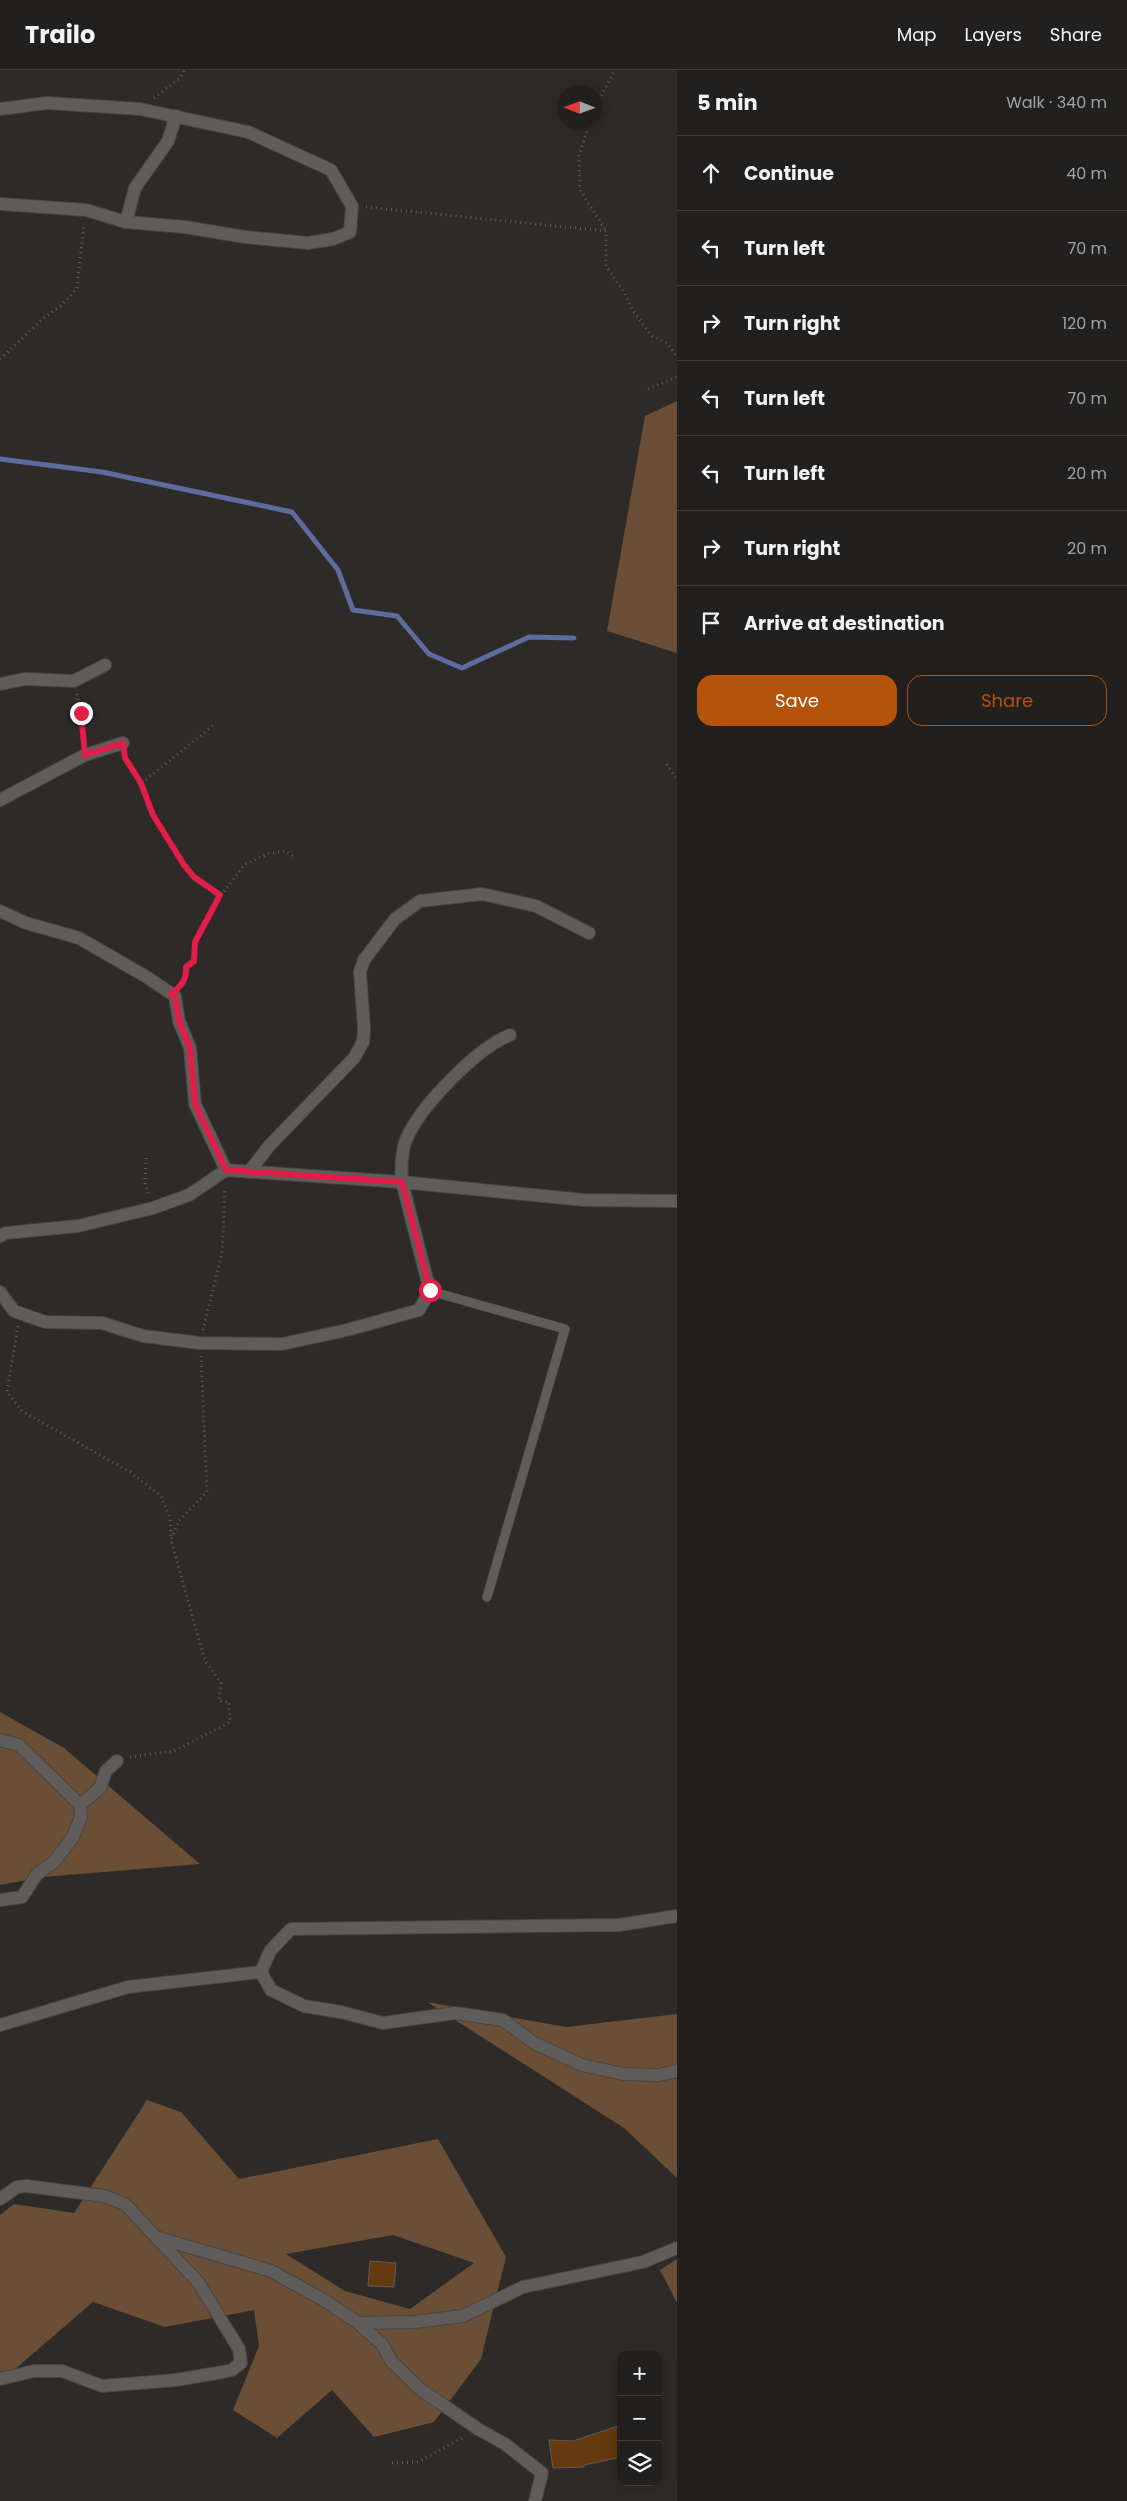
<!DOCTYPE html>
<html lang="en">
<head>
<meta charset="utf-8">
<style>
  body { margin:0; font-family:Poppins,sans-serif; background:#2a2827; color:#f1f3f6 }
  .controls { position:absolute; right:15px; bottom:15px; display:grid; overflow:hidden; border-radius:10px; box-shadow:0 2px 12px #0003 }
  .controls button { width:45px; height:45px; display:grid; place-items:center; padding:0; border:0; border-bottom:1px solid #3f3e3c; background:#22201e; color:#f1f3f6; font:25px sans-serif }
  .compass { position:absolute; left:557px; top:15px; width:45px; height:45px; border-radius:50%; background:#22201e; box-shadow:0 2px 12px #0003; rotate:271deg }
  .stop { position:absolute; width:15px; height:15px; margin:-11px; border:4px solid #e11d48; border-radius:50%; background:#fff }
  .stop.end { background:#e11d48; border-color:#fff; box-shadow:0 1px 5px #0008 }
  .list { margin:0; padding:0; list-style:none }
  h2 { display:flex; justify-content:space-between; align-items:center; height:65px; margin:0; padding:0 20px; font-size:21px }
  h2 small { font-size:16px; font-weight:400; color:#a2a3a4 }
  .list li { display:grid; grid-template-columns:32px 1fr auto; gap:15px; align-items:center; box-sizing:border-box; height:75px; padding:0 20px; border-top:1px solid #3f3e3c }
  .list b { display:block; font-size:19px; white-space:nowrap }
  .list em { font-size:16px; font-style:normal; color:#a2a3a4 }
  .actions { display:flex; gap:10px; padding:15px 20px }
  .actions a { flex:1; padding:11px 0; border:1px solid #b45309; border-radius:15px; text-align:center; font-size:18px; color:#b45309 }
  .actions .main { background:#b45309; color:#fff }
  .icon { flex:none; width:28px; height:28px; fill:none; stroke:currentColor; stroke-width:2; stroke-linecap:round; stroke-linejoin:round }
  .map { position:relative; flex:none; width:677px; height:2431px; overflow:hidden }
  header { display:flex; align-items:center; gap:30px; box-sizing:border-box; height:70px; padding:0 25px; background:#22201e; border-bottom:1px solid #3f3e3c }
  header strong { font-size:24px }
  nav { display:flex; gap:28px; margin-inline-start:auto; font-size:18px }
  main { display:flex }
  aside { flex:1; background:#22201e }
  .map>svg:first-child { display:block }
  .green { fill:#6a4e36; fill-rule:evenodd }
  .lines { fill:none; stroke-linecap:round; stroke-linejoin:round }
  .stream { stroke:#5e6b9e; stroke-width:5 }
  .building { fill:#643a0e; stroke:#605d5a }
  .service-casing { stroke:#474543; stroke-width:10 }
  .minor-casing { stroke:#474543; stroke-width:14 }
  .path { stroke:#625f5d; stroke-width:3; stroke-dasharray:1 4; stroke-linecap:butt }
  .service { stroke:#5f5c59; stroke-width:9 }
  .minor { stroke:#5f5c59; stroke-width:12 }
  .route { stroke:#e11d48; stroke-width:6 }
</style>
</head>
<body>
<header>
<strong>Trailo</strong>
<nav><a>Map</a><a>Layers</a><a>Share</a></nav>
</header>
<main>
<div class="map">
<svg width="677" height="2431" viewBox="0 0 677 2431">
  <rect width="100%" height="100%" fill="#2d2a28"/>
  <g class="green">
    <polygon points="677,331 677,583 607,561 645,346"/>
    <polygon points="0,1642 64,1678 200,1794 43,1807 0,1815"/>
    <polygon points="427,1932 566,1957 677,1944 677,2108 624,2058"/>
    <path d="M147,2030L181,2042L239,2109L438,2069L506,2187L481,2289L434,2352L374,2367L332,2320L277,2368L233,2340L259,2276L254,2240L165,2257L93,2232L0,2312V2145L14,2134L74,2143ZM393,2165L474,2193L410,2239L345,2221L286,2184Z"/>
    <polygon points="677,2189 677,2233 660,2200"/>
  </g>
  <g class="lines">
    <polyline class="stream" points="0,389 102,402 292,442 338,500 353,540 397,546 429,584 462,598 529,567 574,568"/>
  </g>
  <g class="building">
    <polygon points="370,2191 396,2193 394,2217 368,2216"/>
    <polygon points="621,2355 621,2387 584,2395 584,2397 553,2398 549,2370 573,2371"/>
  </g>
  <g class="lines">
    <defs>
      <polyline id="service" points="430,1221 565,1259 487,1527"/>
      <g id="minor">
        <polyline points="0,39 47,33 140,39 248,62 331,100 352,136 350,162 333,169 308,173 245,167 185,157 126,152 86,140 0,134"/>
        <polyline points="126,152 135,118 168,71 176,46"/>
        <polyline points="0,614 25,609 74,611 105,595"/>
        <polyline points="0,730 85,685 123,673"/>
        <polyline points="0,841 26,853 79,868 145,906 175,926 179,951 190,978 195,1034 226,1100"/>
        <polyline points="249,1102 269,1076 354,988 363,972 364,959 360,902 364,890 395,849 420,831 482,824 536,836 589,863"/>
        <path d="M0,1166L6,1163L78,1156L153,1138L189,1125L226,1100L402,1112C401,1098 401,1083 406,1070C420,1036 477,978 510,965"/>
        <polyline points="0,1222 14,1241 45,1252 102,1253 143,1266 200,1273 282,1274 347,1260 419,1240 430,1221 402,1112 584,1130 677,1131"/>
        <polyline points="0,1670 19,1675 80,1735"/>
        <polyline points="0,1830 22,1827 37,1804 54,1792 73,1767 81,1747 80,1735 100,1718 106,1701 117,1691"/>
        <polyline points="677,1846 619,1855 291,1859 270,1881 261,1902 271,1920 304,1936 341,1942 383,1953 455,1943 503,1950 534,1973 582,1995 623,2004 659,2005 677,2001"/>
        <polyline points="0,1955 128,1917 261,1902"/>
        <polyline points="0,2129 17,2117 27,2116 104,2126 125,2134 198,2212 239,2279 241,2293 232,2300 223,2302 176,2310 102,2316 62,2301 34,2301 0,2309"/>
        <polyline points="159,2168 271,2201 322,2229 358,2253 382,2274 392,2292 420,2319 478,2359 505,2374 542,2403 535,2431"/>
        <polyline points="358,2253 414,2252 463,2246 523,2217 643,2192 677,2178"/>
      </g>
    </defs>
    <use href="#service" class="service-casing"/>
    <use href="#minor" class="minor-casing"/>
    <g class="path">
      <polyline points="154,28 180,8 184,0"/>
      <polyline points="594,39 615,0"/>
      <polyline points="590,52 579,86 580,120 606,161"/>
      <polyline points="366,137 606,161 606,196 625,224 633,241 652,266 667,273 677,287"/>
      <polyline points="0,289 45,247 62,235 77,218 84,154"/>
      <polyline points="648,319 677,307"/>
      <polyline points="77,624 84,672"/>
      <polyline points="125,686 141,713 153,745 184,795 194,807 220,825"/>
      <polyline points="667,694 677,710"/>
      <polyline points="142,713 215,654"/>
      <polyline points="183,914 186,897 194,891 195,872 204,858 211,839 244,795 267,784 286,781 295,787"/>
      <polyline points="146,1088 145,1114 149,1126"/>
      <polyline points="18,1256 7,1322 22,1341 130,1402 161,1426 170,1448 171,1467"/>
      <polyline points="203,1260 222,1183 225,1118"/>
      <polyline points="130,1687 174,1681 230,1652 229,1632 219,1631 221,1613 205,1591 171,1470 178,1452 207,1422 201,1286"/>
      <polyline points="392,2393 418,2392 464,2367"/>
    </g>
    <use href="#service" class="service"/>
    <use href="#minor" class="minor"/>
  </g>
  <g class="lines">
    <path class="route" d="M81,643L85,685L123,673L125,688L141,713L153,745L184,795L194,807L220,825L195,872L194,891L186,897C187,910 181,916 171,924L175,926L179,951L190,978L195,1034L226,1100L402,1112L430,1220"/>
  </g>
</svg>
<div class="controls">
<button>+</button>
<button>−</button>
<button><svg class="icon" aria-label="layers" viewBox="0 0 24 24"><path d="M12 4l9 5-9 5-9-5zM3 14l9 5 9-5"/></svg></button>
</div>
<svg class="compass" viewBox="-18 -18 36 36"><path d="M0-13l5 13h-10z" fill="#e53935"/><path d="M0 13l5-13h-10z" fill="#a2a3a4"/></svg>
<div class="stop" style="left:430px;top:1220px"></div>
<div class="stop end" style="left:81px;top:643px"></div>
</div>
<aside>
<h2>5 min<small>Walk · 340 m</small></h2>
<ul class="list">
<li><svg class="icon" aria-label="ahead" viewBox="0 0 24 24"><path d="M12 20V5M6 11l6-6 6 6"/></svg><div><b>Continue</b></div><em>40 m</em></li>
<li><svg class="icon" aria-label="left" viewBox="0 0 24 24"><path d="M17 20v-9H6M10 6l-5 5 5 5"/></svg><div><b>Turn left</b></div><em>70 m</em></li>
<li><svg class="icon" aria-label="right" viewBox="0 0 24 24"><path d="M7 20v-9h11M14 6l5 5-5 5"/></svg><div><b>Turn right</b></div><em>120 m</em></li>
<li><svg class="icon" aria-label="left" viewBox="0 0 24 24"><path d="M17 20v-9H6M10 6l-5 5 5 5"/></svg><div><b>Turn left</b></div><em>70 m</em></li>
<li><svg class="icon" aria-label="left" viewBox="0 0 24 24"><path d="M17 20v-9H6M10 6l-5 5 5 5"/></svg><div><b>Turn left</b></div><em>20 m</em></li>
<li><svg class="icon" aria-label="right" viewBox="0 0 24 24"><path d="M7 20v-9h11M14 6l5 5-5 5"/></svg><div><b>Turn right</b></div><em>20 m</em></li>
<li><svg class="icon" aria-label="arrive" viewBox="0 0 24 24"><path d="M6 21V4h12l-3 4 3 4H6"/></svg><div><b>Arrive at destination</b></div></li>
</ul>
<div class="actions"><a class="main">Save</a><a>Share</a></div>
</aside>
</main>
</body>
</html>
